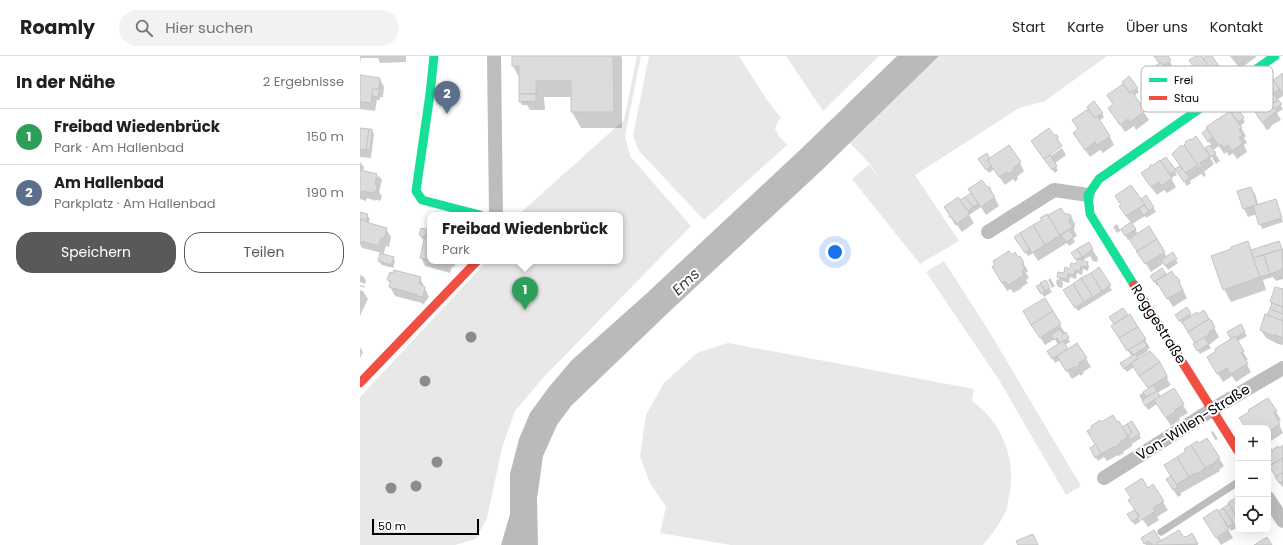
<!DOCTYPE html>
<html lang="de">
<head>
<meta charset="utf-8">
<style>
  body { margin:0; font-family:Poppins,sans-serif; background:#f2f2f2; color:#202124 }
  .controls { position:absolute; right:12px; bottom:12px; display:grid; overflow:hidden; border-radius:8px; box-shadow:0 4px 16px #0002 }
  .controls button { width:36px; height:36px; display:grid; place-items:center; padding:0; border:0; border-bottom:1px solid #e0e0e0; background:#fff; color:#202124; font:20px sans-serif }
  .scale { position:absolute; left:12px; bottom:10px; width:107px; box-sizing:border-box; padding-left:4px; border:2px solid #000; border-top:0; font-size:11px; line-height:14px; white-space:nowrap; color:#000; -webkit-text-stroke:3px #fff; paint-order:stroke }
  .you { position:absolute; left:475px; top:196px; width:14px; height:14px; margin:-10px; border:3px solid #fff; border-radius:50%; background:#1a73e8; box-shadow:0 0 0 6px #1a73e833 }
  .badge { display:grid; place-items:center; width:26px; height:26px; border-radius:50%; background:#595959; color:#fff; font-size:13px; font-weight:700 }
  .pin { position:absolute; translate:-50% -33px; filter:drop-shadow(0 1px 2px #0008) }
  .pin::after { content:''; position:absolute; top:21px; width:14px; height:12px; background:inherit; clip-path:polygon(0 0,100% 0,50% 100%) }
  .popup { position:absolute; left:67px; top:156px; width:196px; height:52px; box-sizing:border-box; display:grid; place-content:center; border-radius:8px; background:#fff; filter:drop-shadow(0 1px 3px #0005); font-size:13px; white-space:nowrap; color:#757577 }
  .popup b { font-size:15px; color:#202124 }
  .popup::after { content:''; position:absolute; left:50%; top:100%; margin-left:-8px; border:8px solid transparent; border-top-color:#fff }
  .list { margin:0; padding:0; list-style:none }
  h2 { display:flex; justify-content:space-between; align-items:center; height:52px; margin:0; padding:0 16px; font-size:17px }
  h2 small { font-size:13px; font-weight:400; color:#757577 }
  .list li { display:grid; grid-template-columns:26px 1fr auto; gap:12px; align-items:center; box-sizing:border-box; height:56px; padding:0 16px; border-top:1px solid #e0e0e0 }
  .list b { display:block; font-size:15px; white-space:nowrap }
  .list p { margin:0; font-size:13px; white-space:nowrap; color:#757577 }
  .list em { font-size:13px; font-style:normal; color:#757577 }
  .actions { display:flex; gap:8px; padding:12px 16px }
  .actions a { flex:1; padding:9px 0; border:1px solid #595959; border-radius:16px; text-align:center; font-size:14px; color:#595959 }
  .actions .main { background:#595959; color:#fff }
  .icon { flex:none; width:22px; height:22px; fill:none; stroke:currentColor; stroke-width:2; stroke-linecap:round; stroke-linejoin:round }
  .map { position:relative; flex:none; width:923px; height:489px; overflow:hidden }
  header { display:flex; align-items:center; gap:24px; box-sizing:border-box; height:56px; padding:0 20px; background:#fff; border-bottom:1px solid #e0e0e0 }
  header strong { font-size:19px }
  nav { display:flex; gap:22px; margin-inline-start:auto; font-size:14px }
  .search { width:280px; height:36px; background:#f2f2f2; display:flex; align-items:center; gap:10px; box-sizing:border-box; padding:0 14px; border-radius:22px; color:#757577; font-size:15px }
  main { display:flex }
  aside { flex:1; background:#fff }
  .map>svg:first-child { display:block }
  .green { fill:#e8e8e8 }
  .water { fill:#bababa }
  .shadow { fill:#0003 }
  .building { fill:#dcdcdc; stroke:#c4c4c4 }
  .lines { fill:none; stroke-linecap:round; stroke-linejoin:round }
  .lane { stroke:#bdbdbd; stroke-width:7 }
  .street { stroke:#bdbdbd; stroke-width:14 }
  .fast { stroke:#16e098; stroke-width:9 }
  .jam { stroke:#f24e42; stroke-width:9 }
  .tree { fill:#8c8c8c }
  .labels { text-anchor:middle; stroke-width:4; stroke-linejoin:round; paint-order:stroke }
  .street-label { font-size:14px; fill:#000; stroke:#fff }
  .water-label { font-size:15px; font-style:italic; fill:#3e3e3e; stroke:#fff }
  .key { fill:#fff; stroke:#b2b2b2; stroke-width:1 }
  .key-label { font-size:11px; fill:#000 }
</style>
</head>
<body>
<header>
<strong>Roamly</strong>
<div class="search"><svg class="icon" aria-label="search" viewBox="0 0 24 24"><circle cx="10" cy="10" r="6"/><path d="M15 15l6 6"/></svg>Hier suchen</div>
<nav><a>Start</a><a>Karte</a><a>Über uns</a><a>Kontakt</a></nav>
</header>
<main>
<aside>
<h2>In der Nähe<small>2 Ergebnisse</small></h2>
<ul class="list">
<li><span class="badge" style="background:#2e9e5b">1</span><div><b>Freibad Wiedenbrück</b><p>Park · Am Hallenbad</p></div><em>150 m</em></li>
<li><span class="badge" style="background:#5c6f8a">2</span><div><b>Am Hallenbad</b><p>Parkplatz · Am Hallenbad</p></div><em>190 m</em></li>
</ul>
<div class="actions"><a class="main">Speichern</a><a>Teilen</a></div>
</aside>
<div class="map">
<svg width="923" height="489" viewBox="0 0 923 489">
  <rect width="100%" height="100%" fill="#fff"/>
  <g class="green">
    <polygon points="277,0 281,0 265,80 270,100 331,170 182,323 155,355 142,392 127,462 116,483 95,489 0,489 0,341 127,205 260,205 260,159 158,159 264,64"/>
    <polygon points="289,0 379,0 407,44 421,62 418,65 415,73 419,80 427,89 344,164 279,95 273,80"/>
    <polygon points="426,0 519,0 463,55"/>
    <polygon points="579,0 747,0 685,45 659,52 555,119 599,185 560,208 492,123 509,109 525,128 508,106 490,87"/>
    <polygon points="584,205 627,272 721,430 706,439 639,324 566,216"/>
    <path d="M368,287L614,333L612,345C642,366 657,404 649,440C648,445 648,451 646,455C640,468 632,478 623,489H371L300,477L306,451L290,427L280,400L286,359L304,327L337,297Z"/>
  </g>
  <polygon class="water" points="537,0 579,0 462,114 309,256 211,350 197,369 183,400 177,443 178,489 141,489 150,458 150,418 159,383 170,357 189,331 212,304 286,238 441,93"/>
  <g class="shadow">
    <polygon points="0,0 46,0 46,6 20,7 18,2 1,2 0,7"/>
    <polygon points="153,0 261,0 262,2 262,72 221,72 212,56 212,41 184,41 185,54 170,54 167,49 162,49 160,45 160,23 153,10"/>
    <polygon points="795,0 806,0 812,9 805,13 819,34 803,45 800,45 795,37 792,37 784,24 800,8"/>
    <polygon points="837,0 841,0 847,6 848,0 851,0 863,17 856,22 859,28 843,39 827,15 834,10"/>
    <polygon points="870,0 896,0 896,1 880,13"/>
    <polygon points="923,18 923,40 917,44 923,53 917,57 921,64 912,69 911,71 908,74 906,73 893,53 894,41 892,38"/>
    <polygon points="0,20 20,23 24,31 23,41 20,41 20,44 17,44 15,55 0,53"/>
    <polygon points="764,28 777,33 779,36 774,40 789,64 776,74 774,70 765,76 749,53 754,49 748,39"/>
    <polygon points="729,53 742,57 744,61 739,65 748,77 754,89 743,97 740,94 730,101 714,78 719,74 713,64"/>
    <polygon points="874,58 883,63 885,66 880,70 886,80 884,82 887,87 884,89 887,96 877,103 873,97 869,100 867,96 864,98 859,90 853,94 860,105 856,108 851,100 850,101 854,108 844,116 846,119 844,121 841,118 830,125 831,127 827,130 816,114 821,110 822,92 849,97 846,93 851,89 843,77"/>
    <polygon points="0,73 12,74 14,78 11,102 0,101"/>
    <polygon points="694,80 696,80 702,90 689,99 689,101 702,92 706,99 694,108 698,114 695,117 677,94"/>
    <polygon points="619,103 660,107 664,115 657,121 658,123 655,126 653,123 645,129 634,113 629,117"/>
    <polygon points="0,106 4,111 3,116 18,121 18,120 19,120 22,124 19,136 22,140 21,144 18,145 18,144 15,144 16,145 7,142 6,145 0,143"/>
    <polygon points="799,106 815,115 817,119 811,122 816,131 807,137 804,134 797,139 787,126"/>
    <polygon points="627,132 630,132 639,150 626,159 621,151 609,159 614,167 602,176 597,169 595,169 590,160 603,149 612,137"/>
    <polygon points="891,132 896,140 898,149 915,144 923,166 902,173 897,158 888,161 884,153"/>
    <polygon points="786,140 796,156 786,162 785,160 772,168 778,178 788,172 807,201 812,198 818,207 808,214 804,207 791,216 770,182 768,184 762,174 757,177 753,171 757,168 760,174 771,167 765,159"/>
    <polygon points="0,157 7,159 10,163 8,168 26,173 31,181 29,191 26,190 23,199 33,202 35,206 33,212 22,209 19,205 22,197 2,192 0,188"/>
    <polygon points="711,160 715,168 714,174 717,180 713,182 715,186 709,190 707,187 678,205 673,197 668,200 656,181 688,161"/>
    <polygon points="70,175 70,205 96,205 94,211 92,211 90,217 65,210 61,201 65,183 62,183 60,179"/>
    <polygon points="887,186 892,195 919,186 923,194 923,223 916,225 913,221 903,224 906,234 871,246 864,233"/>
    <polygon points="728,187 738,202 737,206 733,205 730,200 722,205 727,206 729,210 728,215 723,213 722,219 717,217 716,223 710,221 709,227 702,225 703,228 702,232 698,231 696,227 697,223 700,224 698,221 717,210 718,206 713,197"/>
    <polygon points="651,200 658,203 663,207 668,215 666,217 669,222 666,224 668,227 662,231 661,233 653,237 651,233 647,235 638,220"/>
    <polygon points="739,213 752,234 718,255 705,234"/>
    <polygon points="802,214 805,220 814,222 819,225 827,242 813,251 799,228 797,230 791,220"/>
    <polygon points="0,219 4,221 6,225 5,228 0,226"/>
    <polygon points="60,222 69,241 63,249 62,247 35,240 30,231 31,229 28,224"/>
    <polygon points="690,222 695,230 692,232 688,224"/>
    <polygon points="685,226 692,236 684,241 677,231"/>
    <polygon points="0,229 5,230 4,232 0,230"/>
    <polygon points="923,233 923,289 918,288 906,282 901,274 912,249 911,246"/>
    <polygon points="0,234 3,235 8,243 0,260"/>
    <polygon points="685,243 710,286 705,289 708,294 717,288 731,311 723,316 724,317 720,320 720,318 712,323 700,304 695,307 689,295 698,289 695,283 685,289 669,264"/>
    <polygon points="826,252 831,261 851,266 859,281 849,289 851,292 840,298 834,288 836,287 824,267 822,268 816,259"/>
    <polygon points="763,253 767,261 770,259 790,292 788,293 788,295 777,302 778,304 804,314 808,322 807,323 811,329 797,337 800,342 813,333 828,357 819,362 820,364 811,370 797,348 788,354 779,339 789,333 774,311 767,316 761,308 772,301 757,278 755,268 750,261"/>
    <polygon points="880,270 887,280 877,286 888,304 885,305 891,316 876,326 872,320 863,326 848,302 872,283"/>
    <polygon points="0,291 3,296 0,302"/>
    <polygon points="908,343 921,364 918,366 923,377 908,387 908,372 887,372 890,356 889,354 904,344 905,345"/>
    <polygon points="772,366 781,382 772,388 772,390 763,396 764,397 759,400 758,399 747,405 744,401 738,405 731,393 737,389 741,367 765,377"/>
    <polygon points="853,375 858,383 855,384 851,376"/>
    <polygon points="908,387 913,395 923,390 923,430 922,431 908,406"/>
    <polygon points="859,402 864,410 859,414 860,415 821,437 821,439 818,441 807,424"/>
    <polygon points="793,430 808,454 797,461 799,464 788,471 777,456 776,457 781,465 775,469 768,459 776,454"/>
    <polygon points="878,442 878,471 871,475 868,469 866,470 873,482 861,489 849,470"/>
    <polygon points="831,479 838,489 786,489 782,483 801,486 823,481 826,482"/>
  </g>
  <g class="building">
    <polygon points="152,0 253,0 254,56 211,56 211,25 176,25 176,38 159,38 159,10 152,10"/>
    <polygon points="794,0 808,0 811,4 804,9 801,6 799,7"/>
    <polygon points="836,0 842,0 855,19 838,31 826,15 833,10 829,4"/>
    <polygon points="846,0 852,0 861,13 854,18 843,2"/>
    <polygon points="801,6 815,25 798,37 794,36 789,29 786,29 783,25 783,22 782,19"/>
    <polygon points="923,17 923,38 913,24"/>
    <polygon points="0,19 20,22 19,33 13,32 11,47 0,46"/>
    <polygon points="769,20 778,32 770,37 762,26"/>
    <polygon points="913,23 919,33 914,37 907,27"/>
    <polygon points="907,27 908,29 892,40 891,38"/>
    <polygon points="763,28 770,37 772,35 785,55 770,66 768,63 760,69 748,52 753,48 747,39"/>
    <polygon points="908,29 914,38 908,42 902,34"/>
    <polygon points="13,32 19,33 18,41 12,40"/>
    <polygon points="902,34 917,54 903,66 901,65 887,44"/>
    <polygon points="159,38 176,38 176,45 159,46"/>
    <polygon points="914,38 918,44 912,48 908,42"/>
    <polygon points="918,44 922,48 915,53 912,48"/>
    <polygon points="734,45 743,57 735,62 727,51"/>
    <polygon points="876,50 884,62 878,66 870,55"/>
    <polygon points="728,53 735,62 737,60 750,80 737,89 735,86 725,94 713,77 718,73 712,64"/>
    <polygon points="870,55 882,72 879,73 883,79 879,81 883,87 872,95 868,89 864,92 861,88 859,90 846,71"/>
    <polygon points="0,72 9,73 6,94 0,93"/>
    <polygon points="689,72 694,79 697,79 698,81 697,83 702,90 684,103 671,85"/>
    <polygon points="9,73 12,73 10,94 6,94"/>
    <polygon points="847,73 853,82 850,83 848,86 842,77"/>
    <polygon points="836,80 850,100 840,107 842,110 840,112 824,89 826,87 825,86 830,83 831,84"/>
    <polygon points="649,89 661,106 653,112 654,114 649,118 647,116 639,121 627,104"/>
    <polygon points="821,89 822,91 824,89 840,112 838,113 836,110 825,117 812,98"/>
    <polygon points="850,89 856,97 851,101 845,92"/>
    <polygon points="627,97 630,102 627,104 631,110 626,114 618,103"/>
    <polygon points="690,99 697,110 692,114 684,103"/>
    <polygon points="806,101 816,114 810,118 800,105"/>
    <polygon points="800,104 812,122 801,130 799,126 791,131 781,117 790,111 790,109 793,109"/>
    <polygon points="820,110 830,122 824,126 815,113"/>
    <polygon points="0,114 17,118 15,127 17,131 16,135 13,137 2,135 2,137 0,136"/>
    <polygon points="622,124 627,131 630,131 630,134 635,141 621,151 608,133"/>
    <polygon points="771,129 785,148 766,160 759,150 761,149 755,140"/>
    <polygon points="891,131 897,149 883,153 877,135"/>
    <polygon points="611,137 618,148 613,151 605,141"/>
    <polygon points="786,139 794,151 789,155 781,143"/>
    <polygon points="598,141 610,158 597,168 591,161 589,161 589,158 584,151"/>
    <polygon points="605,141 613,151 608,155 600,144"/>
    <polygon points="916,143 922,162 899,169 893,150"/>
    <polygon points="784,149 789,155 783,159 779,153"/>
    <polygon points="701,152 704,157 711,159 709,166 713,171 700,179 687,158 688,159"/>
    <polygon points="0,156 8,158 6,165 1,163 0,169"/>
    <polygon points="687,158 700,179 685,189 673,169 682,164 680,162"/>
    <polygon points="1,163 6,165 6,166 27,172 24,183 21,182 19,190 0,185 0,169"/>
    <polygon points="771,166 776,173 765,180 761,173"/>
    <polygon points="673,169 685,189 672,197 660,177"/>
    <polygon points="789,170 797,183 776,196 777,195 769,183"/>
    <polygon points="61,172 70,174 70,180 65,179 65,181 59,179"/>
    <polygon points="709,174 714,181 706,186 701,179"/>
    <polygon points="660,177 670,194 665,197 654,181"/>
    <polygon points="65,179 70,180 70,204 60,202"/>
    <polygon points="797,183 805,196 785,208 777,196 776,196"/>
    <polygon points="888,185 900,221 863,234 851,200 871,193 871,191"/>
    <polygon points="919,185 922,193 893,202 891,194"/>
    <polygon points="729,186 733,193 722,201 717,193"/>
    <polygon points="717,193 722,201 716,204 711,197"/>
    <polygon points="922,193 923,213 910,218 904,199"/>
    <polygon points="649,195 652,199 655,196 658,201 660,200 664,207 662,208 665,213 662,215 664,219 657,223 657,225 655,225 648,229 645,225 642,227 632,211 635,209 633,205"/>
    <polygon points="813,196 817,203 805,210 801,204"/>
    <polygon points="20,197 34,201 31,209 18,205"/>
    <polygon points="904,199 910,218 900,221 893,202"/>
    <polygon points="718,203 728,206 727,211 721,210 720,215 715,214 714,219 708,218 707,223 697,221 698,216 704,217 705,211 710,213 711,207 716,208"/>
    <polygon points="739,211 751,229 742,235 731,217"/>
    <polygon points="802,212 806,218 794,226 790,220"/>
    <polygon points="34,214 61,221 59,228 65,231 63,241 60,240 60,241 57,240 58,239 29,231 31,225 27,224 30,216 33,217"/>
    <polygon points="812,215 815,221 817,221 820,225 819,227 823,234 807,243 796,225"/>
    <polygon points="731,217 742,235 733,241 721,222"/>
    <polygon points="721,222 733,241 724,246 713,228"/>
    <polygon points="686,224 690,232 685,235 680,227"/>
    <polygon points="681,228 685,235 681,238 676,230"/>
    <polygon points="713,228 724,246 715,252 703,234"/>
    <polygon points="915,231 923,233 923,251 910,246"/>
    <polygon points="685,242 693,255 671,269 663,255"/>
    <polygon points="912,247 923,251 923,258 910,253"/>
    <polygon points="827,251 831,258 819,265 815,259"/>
    <polygon points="763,252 768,259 754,268 749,261"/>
    <polygon points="910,253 923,258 923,265 907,259"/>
    <polygon points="844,254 849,263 828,276 822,266 837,256 838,258"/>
    <polygon points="693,255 701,268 680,282 671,269"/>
    <polygon points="770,258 778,271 759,282 751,270"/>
    <polygon points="905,258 923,265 923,282 915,279 913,280 900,274"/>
    <polygon points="849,263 852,265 855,272 849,276 850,278 835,287 828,276"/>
    <polygon points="881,268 885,276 876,282 875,280 871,283 867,276"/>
    <polygon points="778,271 786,283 767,295 759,282"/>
    <polygon points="700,273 703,278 706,276 709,282 700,287 697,282 694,284 691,279"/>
    <polygon points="875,280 884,295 881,297 888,308 870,318 867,312 857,318 847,301 856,295 855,293"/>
    <polygon points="845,281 849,288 837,295 833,288"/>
    <polygon points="703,285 708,293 692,303 687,295"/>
    <polygon points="784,285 787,290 773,299 769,293"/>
    <polygon points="717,287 727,302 719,307 720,309 715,312 714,311 706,315 697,300"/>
    <polygon points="790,295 800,306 779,320 771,307"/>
    <polygon points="775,298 778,302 764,313 760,307"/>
    <polygon points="800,306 807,320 788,332 779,320"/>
    <polygon points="793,329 797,335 786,341 783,336"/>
    <polygon points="814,332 824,348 815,354 816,355 806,362 794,344"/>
    <polygon points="797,335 800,340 785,350 782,344"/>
    <polygon points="908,342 917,355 914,357 920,368 908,376 908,372 886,372 879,362 889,356 888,354"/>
    <polygon points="753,359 757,366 759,365 768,381 759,387 760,388 753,392 753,391 741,398 727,375 732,372 731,370 740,364 741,366"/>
    <polygon points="772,365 780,378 770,384 768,380 772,377 767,368"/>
    <polygon points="767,368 772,377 768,380 762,371"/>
    <polygon points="847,382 860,402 855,405 856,406 845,412 831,389 837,385 839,387"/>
    <polygon points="736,388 741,398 735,402 730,392"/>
    <polygon points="831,389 845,412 835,419 834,417 829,421 817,401 826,395 824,393"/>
    <polygon points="923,389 923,402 909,410 908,408 908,397 918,390 919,392"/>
    <polygon points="817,401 829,421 816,429 804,409"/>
    <polygon points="923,402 923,417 916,421 909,410"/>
    <polygon points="923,417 923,425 919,427 915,421"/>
    <polygon points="811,420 818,431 813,434 806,423"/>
    <polygon points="782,422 788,432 793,428 804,445 793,452 795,455 782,464 768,444 771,442 765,433"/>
    <polygon points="878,440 878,463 868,447"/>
    <polygon points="869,448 878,463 878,465 874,468 863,452"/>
    <polygon points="863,452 874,468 868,471 858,455"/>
    <polygon points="857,453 869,473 856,482 843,462"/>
    <polygon points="775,454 779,461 772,466 767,458"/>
    <polygon points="794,474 801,485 797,487 798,489 792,489 789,485 784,488 781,482"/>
    <polygon points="819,474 823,480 826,481 832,477 838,488 798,489 797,487"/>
    <polygon points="673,478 678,489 658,489 656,485"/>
    <polygon points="907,481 912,489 894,489"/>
  </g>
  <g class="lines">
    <polyline class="lane" points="801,476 878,426"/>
    <g class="street">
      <polyline points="134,0 136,159"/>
      <polyline points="628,176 694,134 728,139"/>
      <polyline points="744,422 853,353 923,312"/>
      <polyline points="908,442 923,465"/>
    </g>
    <g class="fast">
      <polyline points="74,0 70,38 56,135 62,144 120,159"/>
      <polyline points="774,229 730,158 728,139 739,123 915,0"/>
    </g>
    <g class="jam">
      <polyline points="774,229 878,395"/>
      <polyline points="0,327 117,205"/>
    </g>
  </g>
  <g class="tree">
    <circle cx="111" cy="281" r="5.5"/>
    <circle cx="65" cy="325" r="5.5"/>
    <circle cx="77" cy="406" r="5.5"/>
    <circle cx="56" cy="430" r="5.5"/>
    <circle cx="31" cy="432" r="5.5"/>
  </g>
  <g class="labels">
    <g class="street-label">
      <text transform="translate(799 268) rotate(58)" y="5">Roggestraße</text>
      <text transform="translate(833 366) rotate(-32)" y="5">Von-Willen-Straße</text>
    </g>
    <g class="water-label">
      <text transform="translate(326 226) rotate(-44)" y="5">Ems</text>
    </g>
  </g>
  <rect x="781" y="10" width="132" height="46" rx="6" class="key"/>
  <rect x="789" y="22" width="18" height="4" fill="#16e098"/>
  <rect x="789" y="40" width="18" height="4" fill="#f24e42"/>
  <g class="key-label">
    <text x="814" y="28">Frei</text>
    <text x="814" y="46">Stau</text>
  </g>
</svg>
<div class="controls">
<button>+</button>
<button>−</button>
<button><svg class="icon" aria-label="locate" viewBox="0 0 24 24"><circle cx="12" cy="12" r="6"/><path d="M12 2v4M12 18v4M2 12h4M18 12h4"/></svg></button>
</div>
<div class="scale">50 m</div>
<div class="you"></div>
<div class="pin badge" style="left:165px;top:254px;background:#2e9e5b">1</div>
<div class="popup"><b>Freibad Wiedenbrück</b>Park</div>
<div class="pin badge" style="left:87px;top:58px;background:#5c6f8a">2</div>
</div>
</main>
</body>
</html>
